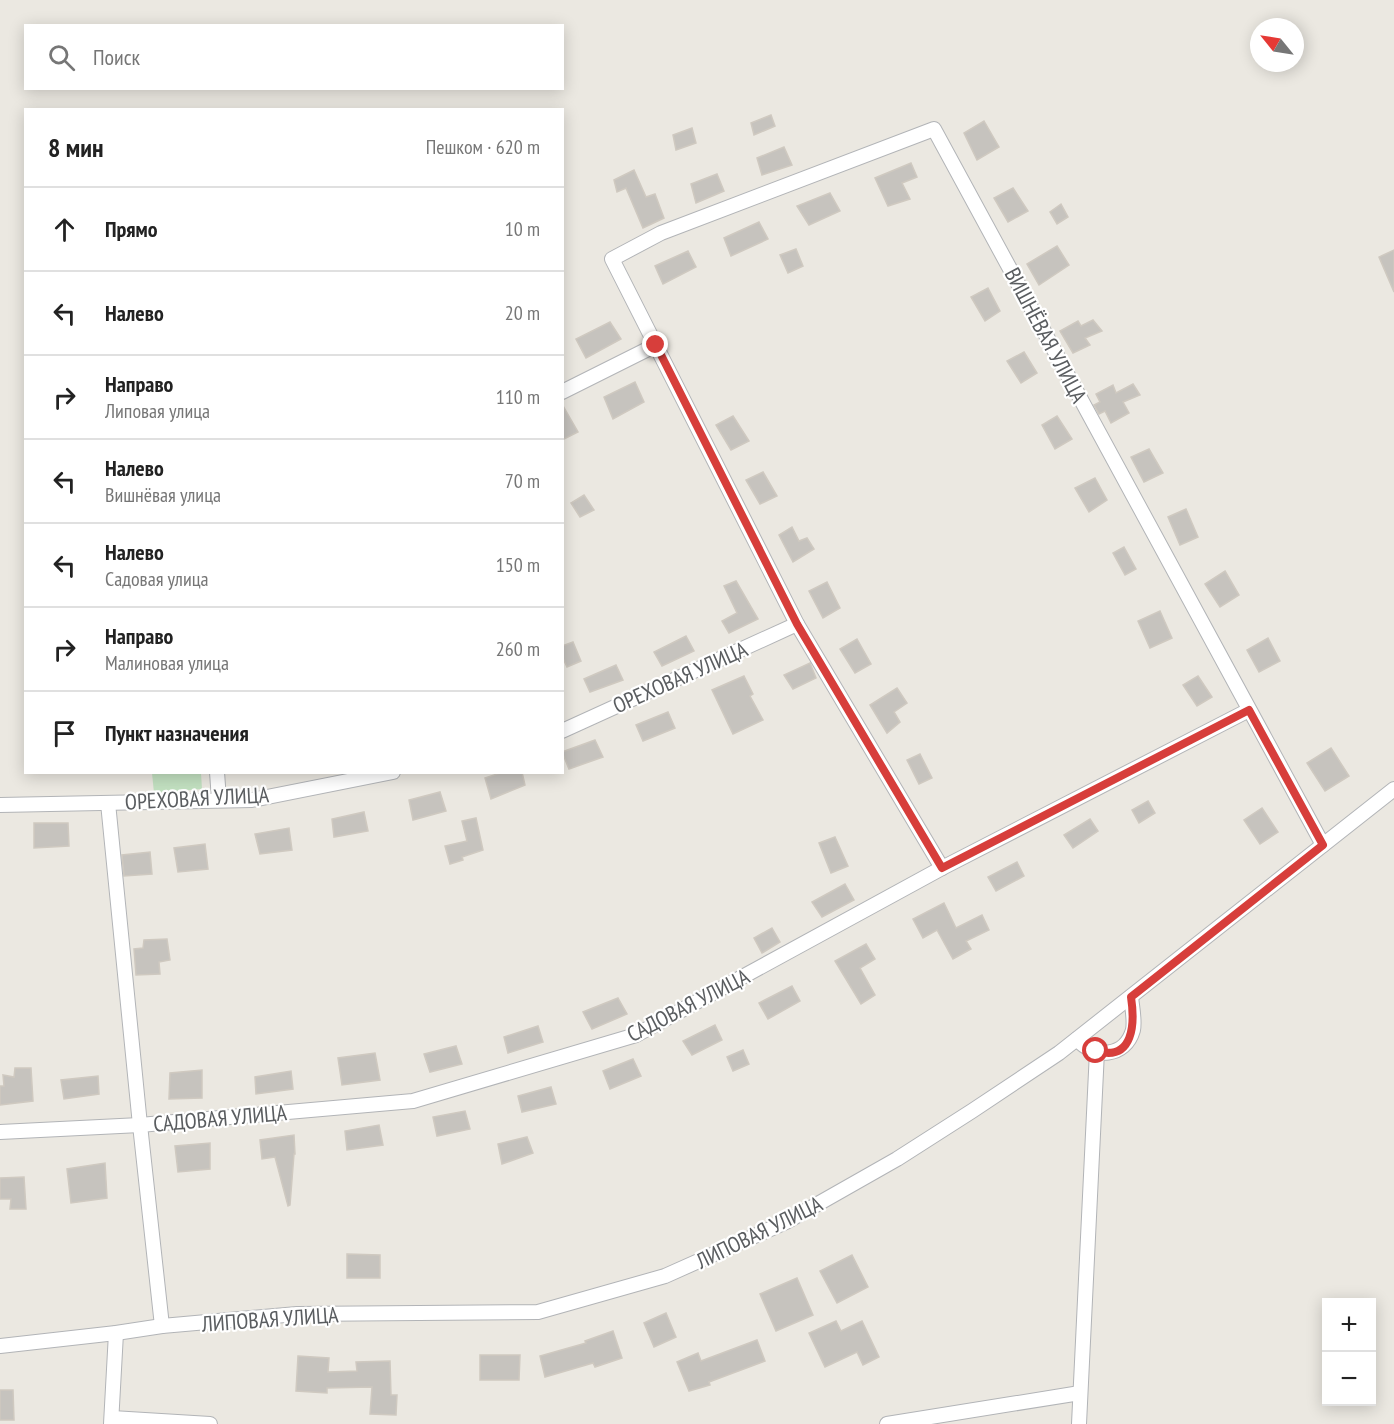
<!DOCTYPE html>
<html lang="ru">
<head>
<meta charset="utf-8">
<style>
  body { margin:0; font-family:"PT Sans Narrow",sans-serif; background:#f6f6f6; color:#222 }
  .controls { position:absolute; right:18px; bottom:18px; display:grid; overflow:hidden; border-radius:0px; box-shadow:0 3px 15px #0003 }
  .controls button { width:54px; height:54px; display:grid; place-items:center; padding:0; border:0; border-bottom:2px solid #e0e0e0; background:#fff; color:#222; font:30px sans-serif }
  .compass { position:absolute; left:1250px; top:18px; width:54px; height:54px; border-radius:50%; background:#fff; box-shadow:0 3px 15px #0003; rotate:300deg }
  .stop { position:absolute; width:18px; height:18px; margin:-14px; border:4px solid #d73e3b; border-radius:50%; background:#fff }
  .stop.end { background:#d73e3b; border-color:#fff; box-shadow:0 2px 6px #0008 }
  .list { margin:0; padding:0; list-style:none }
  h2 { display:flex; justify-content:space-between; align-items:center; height:78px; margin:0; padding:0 24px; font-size:26px }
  h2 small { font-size:20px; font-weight:400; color:#767676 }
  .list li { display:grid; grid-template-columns:39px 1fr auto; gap:18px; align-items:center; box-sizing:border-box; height:84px; padding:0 24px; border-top:2px solid #e0e0e0 }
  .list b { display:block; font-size:22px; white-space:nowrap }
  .list p { margin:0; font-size:20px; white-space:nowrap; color:#767676 }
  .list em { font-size:20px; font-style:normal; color:#767676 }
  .icon { flex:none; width:33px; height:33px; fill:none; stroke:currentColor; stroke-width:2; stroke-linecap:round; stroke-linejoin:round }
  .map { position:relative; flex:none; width:1394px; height:1424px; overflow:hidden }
  .search { position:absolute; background:#fff; box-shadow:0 3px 15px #0003; left:24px; top:24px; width:540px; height:66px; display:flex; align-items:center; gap:15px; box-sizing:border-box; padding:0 21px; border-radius:0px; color:#767676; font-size:22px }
  .panel { position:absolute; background:#fff; box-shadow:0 3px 15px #0003; left:24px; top:108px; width:540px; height:666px; border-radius:0px }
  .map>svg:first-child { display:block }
  .green { fill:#c2e0c0 }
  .building { fill:#c6c3be; stroke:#cfc9c0; stroke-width:1.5 }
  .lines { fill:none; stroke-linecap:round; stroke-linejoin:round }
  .minor-casing { stroke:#b2b4b7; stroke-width:16 }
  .minor { stroke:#fff; stroke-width:14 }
  .route { stroke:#d73e3b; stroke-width:8 }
  .labels { text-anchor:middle; stroke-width:4.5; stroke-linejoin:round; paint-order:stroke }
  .street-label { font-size:22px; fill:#5a5d60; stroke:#fff }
</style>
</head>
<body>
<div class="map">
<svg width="1394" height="1424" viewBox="0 0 1394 1424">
  <rect width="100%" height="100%" fill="#ebe8e1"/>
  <polygon class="green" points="152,773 201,773 202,789 154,793"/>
  <g class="building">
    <polygon points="771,115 775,126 754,135 751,123"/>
    <polygon points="984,121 999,147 977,160 964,133"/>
    <polygon points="692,128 696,143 676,150 673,135"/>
    <polygon points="784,147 792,165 762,175 757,158"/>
    <polygon points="911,163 917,177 902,183 910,199 888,206 875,178"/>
    <polygon points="634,170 646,197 655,194 664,218 643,228 626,188 617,192 614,180"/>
    <polygon points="717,174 724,191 696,203 691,184"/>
    <polygon points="1013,188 1028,211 1008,222 994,198"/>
    <polygon points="830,193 840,211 809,225 797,206"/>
    <polygon points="1061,204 1068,217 1057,224 1050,212"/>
    <polygon points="759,222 768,239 731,256 724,238"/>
    <polygon points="1057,246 1069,265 1039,285 1027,264"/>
    <polygon points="796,249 803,266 788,273 780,255"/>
    <polygon points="1394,250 1394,292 1379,257"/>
    <polygon points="688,251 696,267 663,284 655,266"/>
    <polygon points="988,288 1000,311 985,321 971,297"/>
    <polygon points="1093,320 1102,331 1085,338 1090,345 1073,353 1060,331 1078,321 1081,326"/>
    <polygon points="610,322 621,339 586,358 576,339"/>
    <polygon points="1024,352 1037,373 1021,383 1007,361"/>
    <polygon points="635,382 644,402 613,419 604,397"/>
    <polygon points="1133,384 1140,395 1123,402 1129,413 1111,423 1105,411 1099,414 1094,405 1100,402 1096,394 1113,385 1116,393"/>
    <polygon points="562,404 578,432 562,440"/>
    <polygon points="733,416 749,441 731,450 716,425"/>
    <polygon points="1057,416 1072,439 1055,449 1042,425"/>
    <polygon points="1149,449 1163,473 1144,482 1131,457"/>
    <polygon points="763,472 777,496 760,504 746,480"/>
    <polygon points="1095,478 1107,500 1089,512 1075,488"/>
    <polygon points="584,495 594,510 580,517 571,503"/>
    <polygon points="1186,509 1198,537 1180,545 1168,517"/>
    <polygon points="792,527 799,541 807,538 814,549 793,562 779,535"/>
    <polygon points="1124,547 1136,569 1125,575 1113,553"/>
    <polygon points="1225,571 1239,595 1220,607 1205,584"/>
    <polygon points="736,581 758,619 729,633 722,621 737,613 724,586"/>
    <polygon points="827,582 840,608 823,618 809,591"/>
    <polygon points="1160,611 1172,638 1150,648 1138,621"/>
    <polygon points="686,636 694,651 662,666 654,652"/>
    <polygon points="1268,638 1280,661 1259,672 1247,650"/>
    <polygon points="857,639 871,664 855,673 840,649"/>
    <polygon points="573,642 581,661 567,667 562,656 562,646"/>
    <polygon points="810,663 816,678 793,689 784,675"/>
    <polygon points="616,665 623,680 590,692 584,679"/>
    <polygon points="744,676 753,694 750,696 763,720 733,734 712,690"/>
    <polygon points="1198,676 1212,697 1197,706 1183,685"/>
    <polygon points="897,688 907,703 894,712 900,722 887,733 870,705"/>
    <polygon points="668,712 675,728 643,741 636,725"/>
    <polygon points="595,740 603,757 569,769 562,752"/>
    <polygon points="1331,748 1349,776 1325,791 1307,763"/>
    <polygon points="920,754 932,778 919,784 907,760"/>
    <polygon points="503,772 522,772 525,785 491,799 485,778"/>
    <polygon points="440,792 446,811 413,820 409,800"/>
    <polygon points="1148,801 1155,813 1139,823 1132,810"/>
    <polygon points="1262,808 1278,832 1260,844 1244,820"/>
    <polygon points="364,812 368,831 334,837 332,819"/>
    <polygon points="476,818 483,850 462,857 463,860 450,864 445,846 467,841 462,821"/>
    <polygon points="1090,819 1098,831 1073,848 1064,835"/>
    <polygon points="34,823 68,823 69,846 34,848"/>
    <polygon points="289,828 292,850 260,854 255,834"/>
    <polygon points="835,837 848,866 831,873 819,843"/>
    <polygon points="205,844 208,869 178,872 174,848"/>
    <polygon points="150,852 152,874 124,876 122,855"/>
    <polygon points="1017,862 1024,876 996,891 988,877"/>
    <polygon points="845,884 854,900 822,917 812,902"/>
    <polygon points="944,903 956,928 982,915 989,930 966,941 971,949 953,959 937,930 923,938 913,919"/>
    <polygon points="772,928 780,942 762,953 754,938"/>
    <polygon points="167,939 170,960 159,962 160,974 136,975 134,949 143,948 144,940"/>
    <polygon points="866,944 875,959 860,968 875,995 861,1004 835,961"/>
    <polygon points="792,986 800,1001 768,1019 759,1003"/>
    <polygon points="618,998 627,1014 592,1029 583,1012"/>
    <polygon points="715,1025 722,1040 692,1055 683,1041"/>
    <polygon points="538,1026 543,1042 508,1053 504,1037"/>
    <polygon points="456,1046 462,1064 430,1072 424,1054"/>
    <polygon points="743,1050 749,1064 733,1071 727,1057"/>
    <polygon points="375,1053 380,1080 342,1085 338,1058"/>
    <polygon points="633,1059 641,1076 610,1089 603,1071"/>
    <polygon points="15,1068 31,1068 33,1101 0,1105 0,1086 4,1086 3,1075 14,1077"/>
    <polygon points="202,1070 202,1098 169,1099 170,1073"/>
    <polygon points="291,1071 293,1089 256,1094 255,1077"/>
    <polygon points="98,1076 99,1094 64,1099 61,1080"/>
    <polygon points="551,1087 556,1104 522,1112 518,1096"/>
    <polygon points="465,1111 470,1129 437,1136 433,1117"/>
    <polygon points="379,1125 383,1145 347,1150 345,1131"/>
    <polygon points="294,1135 295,1154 294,1154 290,1205 288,1206 275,1157 262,1159 260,1140"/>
    <polygon points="527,1137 533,1153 502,1164 498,1144"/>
    <polygon points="210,1143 210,1169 178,1172 175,1146"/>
    <polygon points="105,1163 107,1198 71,1203 67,1169"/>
    <polygon points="24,1177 26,1209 10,1209 11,1199 0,1199 0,1178"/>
    <polygon points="347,1254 380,1255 380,1278 347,1278"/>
    <polygon points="852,1255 868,1287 837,1303 820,1271"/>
    <polygon points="797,1278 813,1315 776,1331 760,1294"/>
    <polygon points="666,1313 676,1337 654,1347 644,1323"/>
    <polygon points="836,1321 841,1331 862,1321 879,1357 863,1365 857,1352 825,1367 809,1333"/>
    <polygon points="613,1331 622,1358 595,1367 593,1363 545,1377 540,1356 586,1343 585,1341"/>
    <polygon points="757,1340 765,1361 709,1382 710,1385 689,1391 677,1362 698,1353 701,1361"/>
    <polygon points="480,1355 520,1355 519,1380 480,1380"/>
    <polygon points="298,1356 329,1358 328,1372 357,1371 356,1362 390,1361 391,1395 397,1395 396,1415 370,1414 372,1387 327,1388 327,1393 296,1391"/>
    <polygon points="0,1390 13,1390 14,1420 0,1420"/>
  </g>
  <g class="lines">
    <defs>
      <g id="minor">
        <polyline points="562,392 656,345"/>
        <polyline points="562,731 797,624"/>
        <polyline points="217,772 219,800"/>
        <polyline points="108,803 140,1125 162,1326"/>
        <polyline points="0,805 252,800 393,772"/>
        <polyline points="942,868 797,624 612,259 661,233 934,129 1323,845"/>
        <path d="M1077,1039C1094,1059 1125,1058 1133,1030C1135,1020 1132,1007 1131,997"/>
        <polyline points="0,1132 140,1125 413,1101 636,1035 942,868 1249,710"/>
        <polyline points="0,1346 116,1333 162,1326 297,1314 538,1312 665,1276 786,1222 897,1159 972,1111 1059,1053 1394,789"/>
        <polyline points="112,1418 210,1424"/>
        <polyline points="111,1424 116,1333"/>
        <polyline points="887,1424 1080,1393"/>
        <polyline points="1079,1424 1097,1051"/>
      </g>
    </defs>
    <use href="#minor" class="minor-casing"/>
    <use href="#minor" class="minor"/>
  </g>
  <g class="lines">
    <path class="route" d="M656,345L797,624L942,868L1249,710L1323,845L1131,997C1135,1023 1134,1062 1096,1051"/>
  </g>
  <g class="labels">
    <g class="street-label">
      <text transform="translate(1046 335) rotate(62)" y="8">ВИШНЁВАЯ УЛИЦА</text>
      <text transform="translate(680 677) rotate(-24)" y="8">ОРЕХОВАЯ УЛИЦА</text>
      <text transform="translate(197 798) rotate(-3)" y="8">ОРЕХОВАЯ УЛИЦА</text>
      <text transform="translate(688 1005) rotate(-27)" y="8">САДОВАЯ УЛИЦА</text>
      <text transform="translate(220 1118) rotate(-5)" y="8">САДОВАЯ УЛИЦА</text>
      <text transform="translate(759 1232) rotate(-26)" y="8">ЛИПОВАЯ УЛИЦА</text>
      <text transform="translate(270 1319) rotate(-4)" y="8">ЛИПОВАЯ УЛИЦА</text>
    </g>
  </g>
</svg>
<div class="controls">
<button>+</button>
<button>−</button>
</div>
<svg class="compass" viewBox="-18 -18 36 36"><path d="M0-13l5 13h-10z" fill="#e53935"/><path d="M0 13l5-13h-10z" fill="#767676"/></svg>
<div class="stop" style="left:1096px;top:1051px"></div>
<div class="stop end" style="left:656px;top:345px"></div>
<div class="search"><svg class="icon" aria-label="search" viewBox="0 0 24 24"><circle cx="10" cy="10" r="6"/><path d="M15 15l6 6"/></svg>Поиск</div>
<section class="panel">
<h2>8 мин<small>Пешком · 620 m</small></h2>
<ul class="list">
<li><svg class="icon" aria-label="ahead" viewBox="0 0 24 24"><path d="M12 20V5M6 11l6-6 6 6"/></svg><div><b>Прямо</b></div><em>10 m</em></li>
<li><svg class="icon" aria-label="left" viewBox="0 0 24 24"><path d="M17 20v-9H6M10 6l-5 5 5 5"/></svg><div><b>Налево</b></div><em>20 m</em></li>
<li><svg class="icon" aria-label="right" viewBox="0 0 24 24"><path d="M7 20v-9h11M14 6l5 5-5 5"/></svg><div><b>Направо</b><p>Липовая улица</p></div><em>110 m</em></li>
<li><svg class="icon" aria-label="left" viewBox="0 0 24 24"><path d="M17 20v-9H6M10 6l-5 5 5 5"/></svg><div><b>Налево</b><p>Вишнёвая улица</p></div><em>70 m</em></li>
<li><svg class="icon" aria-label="left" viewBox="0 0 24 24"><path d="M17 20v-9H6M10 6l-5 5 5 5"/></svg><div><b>Налево</b><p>Садовая улица</p></div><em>150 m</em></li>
<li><svg class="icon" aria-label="right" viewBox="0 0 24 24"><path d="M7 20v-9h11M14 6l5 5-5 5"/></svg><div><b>Направо</b><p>Малиновая улица</p></div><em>260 m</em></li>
<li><svg class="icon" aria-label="arrive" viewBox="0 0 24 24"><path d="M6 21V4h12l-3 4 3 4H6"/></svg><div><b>Пункт назначения</b></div></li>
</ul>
</section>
</div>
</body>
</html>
